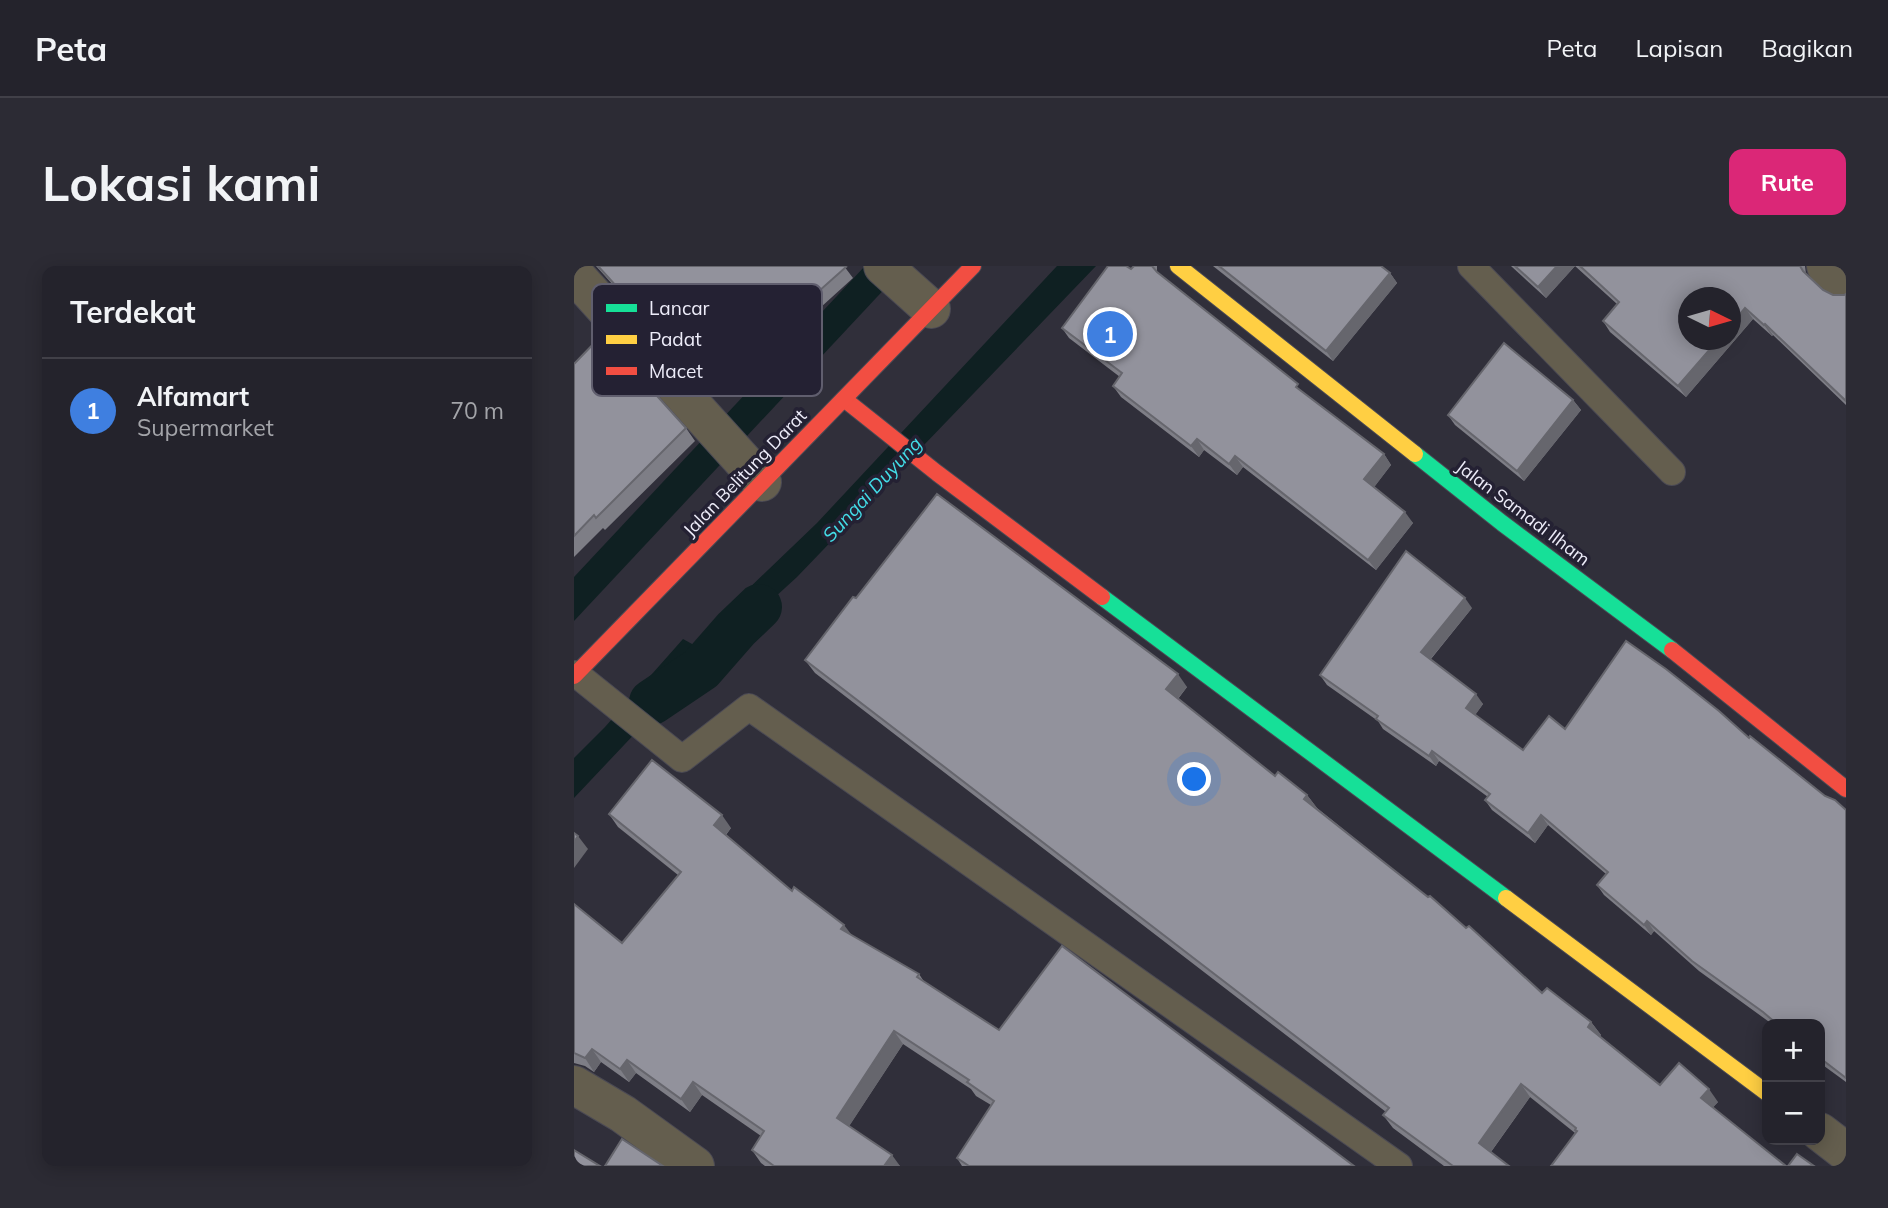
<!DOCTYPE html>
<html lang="id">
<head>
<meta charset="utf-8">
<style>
  body { margin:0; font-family:Mulish,sans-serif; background:#2c2b34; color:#f1f3f6 }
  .controls { position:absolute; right:21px; bottom:21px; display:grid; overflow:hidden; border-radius:14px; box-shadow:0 4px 18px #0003 }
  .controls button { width:63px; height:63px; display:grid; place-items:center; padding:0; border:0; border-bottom:2px solid #414048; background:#24232c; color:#f1f3f6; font:35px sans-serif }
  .compass { position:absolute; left:1104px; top:21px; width:63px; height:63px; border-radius:50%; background:#24232c; box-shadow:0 4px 18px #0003; rotate:95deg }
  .you { position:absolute; left:621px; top:514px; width:24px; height:24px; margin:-18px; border:5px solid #fff; border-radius:50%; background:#1a73e8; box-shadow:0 0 0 10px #1a73e833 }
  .badge { display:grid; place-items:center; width:46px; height:46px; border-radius:50%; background:#db2777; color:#fff; font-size:23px; font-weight:700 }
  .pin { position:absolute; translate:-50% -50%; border:4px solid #fff; box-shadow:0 2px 7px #0006 }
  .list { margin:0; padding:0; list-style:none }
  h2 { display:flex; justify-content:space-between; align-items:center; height:91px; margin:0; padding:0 28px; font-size:30px }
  h2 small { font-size:23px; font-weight:400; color:#a3a4a9 }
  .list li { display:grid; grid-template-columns:46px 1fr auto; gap:21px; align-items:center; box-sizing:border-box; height:105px; padding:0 28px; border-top:2px solid #414048 }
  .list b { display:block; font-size:26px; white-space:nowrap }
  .list p { margin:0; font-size:23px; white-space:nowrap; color:#a3a4a9 }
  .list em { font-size:23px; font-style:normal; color:#a3a4a9 }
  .map { position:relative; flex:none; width:1272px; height:900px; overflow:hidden; border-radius:14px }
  header { display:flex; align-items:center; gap:42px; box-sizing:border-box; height:98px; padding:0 35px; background:#24232c; border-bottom:2px solid #414048 }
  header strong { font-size:33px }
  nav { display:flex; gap:38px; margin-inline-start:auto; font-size:24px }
  .intro { display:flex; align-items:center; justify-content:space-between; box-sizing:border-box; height:168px; padding:0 42px }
  h1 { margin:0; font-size:49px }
  .button { padding:18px 32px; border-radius:14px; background:#db2777; color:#fff; font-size:24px; font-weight:700 }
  main { display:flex; gap:42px; padding:0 42px }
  aside { flex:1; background:#24232c; border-radius:14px; box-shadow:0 4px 18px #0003 }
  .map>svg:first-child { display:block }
  .water { fill:#0f2022 }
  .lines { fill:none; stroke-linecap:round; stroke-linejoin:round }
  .canal { stroke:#0f2022; stroke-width:46 }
  .lane-casing { stroke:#4b4a54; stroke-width:28 }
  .street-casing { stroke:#4b4a54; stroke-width:40 }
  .fast-casing { stroke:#4b4a54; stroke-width:18 }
  .slow-casing { stroke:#4b4a54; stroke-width:18 }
  .jam-casing { stroke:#4b4a54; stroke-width:18 }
  .lane { stroke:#645e4e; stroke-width:26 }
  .street { stroke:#645e4e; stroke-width:38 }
  .fast { stroke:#16e098; stroke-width:16 }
  .slow { stroke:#ffcf43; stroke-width:16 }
  .jam { stroke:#f24e42; stroke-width:16 }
  .wall { fill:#7e7e86 }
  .shaded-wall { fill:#66666d }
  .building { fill:#92929c; stroke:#66666d; stroke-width:2 }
  .labels { text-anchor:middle; stroke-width:7; stroke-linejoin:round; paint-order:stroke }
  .street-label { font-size:18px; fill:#edecf9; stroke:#242133 }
  .water-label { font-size:19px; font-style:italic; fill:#43dce7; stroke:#242133 }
  .key { fill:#242133; stroke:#605e6e; stroke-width:2 }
  .key-label { font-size:19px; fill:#edecf9 }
</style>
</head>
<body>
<header>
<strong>Peta</strong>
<nav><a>Peta</a><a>Lapisan</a><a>Bagikan</a></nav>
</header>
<div class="intro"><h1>Lokasi kami</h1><a class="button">Rute</a></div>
<main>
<aside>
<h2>Terdekat<small></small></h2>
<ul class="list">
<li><span class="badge" style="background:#3f7fe0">1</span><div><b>Alfamart</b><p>Supermarket</p></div><em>70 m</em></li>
</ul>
</aside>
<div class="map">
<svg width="1272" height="900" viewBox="0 0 1272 900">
  <rect width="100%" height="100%" fill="#302f3a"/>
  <g class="water">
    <polygon points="291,0 332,0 0,355 0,311"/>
    <polygon points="483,0 522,0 223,311 118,407 0,532 0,492 31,461 109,373 129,384 150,360 145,351 243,257"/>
  </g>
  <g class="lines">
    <polyline class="canal" points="78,436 127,403 162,363 185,341"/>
    <defs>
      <g id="lane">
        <polyline points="897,0 1098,206"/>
        <polyline points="2,408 108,493 175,441 825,900"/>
      </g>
      <g id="street">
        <polyline points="309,0 357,43"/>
        <polyline points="1252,0 1272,19"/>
        <polyline points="0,8 188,216"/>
        <polyline points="0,819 49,848 121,900"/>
        <polyline points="1246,866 1272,886"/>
      </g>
      <g id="fast">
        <polyline points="841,188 928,257 1098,384"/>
        <polyline points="528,331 932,632"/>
      </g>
      <g id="slow">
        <polyline points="604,0 841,188"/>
        <polyline points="932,632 1193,827"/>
      </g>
      <g id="jam">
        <polyline points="270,133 363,207 528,331"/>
        <polyline points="1098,384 1272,523"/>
        <polyline points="0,410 399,0"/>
      </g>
    </defs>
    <use href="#lane" class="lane-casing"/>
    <use href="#street" class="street-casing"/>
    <use href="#fast" class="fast-casing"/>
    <use href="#slow" class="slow-casing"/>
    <use href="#jam" class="jam-casing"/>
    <use href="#lane" class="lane"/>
    <use href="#street" class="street"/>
    <use href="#fast" class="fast"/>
    <use href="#slow" class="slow"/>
    <use href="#jam" class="jam"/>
  </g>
  <g class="wall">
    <polygon points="22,0 270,0 279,12 225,61 222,59 140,131"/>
    <polygon points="560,0 583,0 583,7 730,127 810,188 817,199 800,221 839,257 802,304 669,201 663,209 630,184 625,191 547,131 539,120 546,111 495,72 488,62"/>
    <polygon points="639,0 807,0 816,7 823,17 759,95"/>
    <polygon points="937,0 1001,0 972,32"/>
    <polygon points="1001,0 1231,0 1232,8 1249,24 1259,29 1270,29 1272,28 1272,139 1199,69 1198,70 1179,53 1112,131 1036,66 1029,55 1043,38"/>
    <polygon points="0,98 112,162 121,175 31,264 29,262 0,291"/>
    <polygon points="999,134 1007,144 950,215 881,159 874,149"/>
    <polygon points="282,332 613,421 604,433 701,510 733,529 743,542 892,662 968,727 1017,756 1027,769 1026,770 1086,819 1144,836 1139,841 1001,867 956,831 917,886 935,900 870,900 819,862 809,849 812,846 241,407 231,394"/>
    <polygon points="898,342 857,393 909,438 901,449 949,484 991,463 1175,472 1251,530 1272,544 1272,816 1246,797 1246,758 1198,758 1125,705 1080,665 1077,669 1030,629 1023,619 1032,608 974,559 961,577 918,544 911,534 914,531 865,495 862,500 809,463 804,455 753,419 746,409"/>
    <polygon points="35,548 157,562 152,569 218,625 278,670 345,708 351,717 425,764 780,900 388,900 383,892 417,839 402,830 397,823 329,778 275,860 326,900 191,900 187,897 178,884 187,870 128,829 116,846 62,807 55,816 27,796 20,806 11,800 0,797 0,638 48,677 104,609 44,561"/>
  </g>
  <g class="shaded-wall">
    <polygon points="983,0 1001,0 972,32 964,21"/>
    <polygon points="816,7 823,17 759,95 752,85"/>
    <polygon points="1171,42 1179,53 1112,131 1104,120 1144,74 1157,74 1157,59"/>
    <polygon points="1191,58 1199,69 1198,70 1190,59"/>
    <polygon points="999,134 1007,144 950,215 943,205"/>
    <polygon points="623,173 630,184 625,191 617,180"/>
    <polygon points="810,188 817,199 798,224 790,213"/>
    <polygon points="661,190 669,201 663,209 655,198"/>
    <polygon points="831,246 839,257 802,304 794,294"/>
    <polygon points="891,332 898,342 854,396 847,386"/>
    <polygon points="604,408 613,421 601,436 592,423"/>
    <polygon points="902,428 909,438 899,452 892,442"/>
    <polygon points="858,485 865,495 862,500 855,490"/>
    <polygon points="733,529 743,542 730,533"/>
    <polygon points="148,549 157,562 149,572 140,559"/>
    <polygon points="967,549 974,559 961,577 954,567"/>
    <polygon points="4,570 14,583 0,602 0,576"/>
    <polygon points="1073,655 1080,665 1077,669 1070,659"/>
    <polygon points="270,659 280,672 267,663"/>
    <polygon points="1017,756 1027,769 1023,774 1014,761"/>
    <polygon points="320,765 329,778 272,865 263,852"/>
    <polygon points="18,783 27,796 20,806 11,792"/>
    <polygon points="53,794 62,807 55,816 46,803"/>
    <polygon points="119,816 128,829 116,846 107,833"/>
    <polygon points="947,818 956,831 914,890 905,877"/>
    <polygon points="1135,823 1144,836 1136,845 1127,832"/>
    <polygon points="318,889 326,900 310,900"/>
  </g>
  <g class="building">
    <polygon points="24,0 270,0 272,1 217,50 215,48 133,120"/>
    <polygon points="534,0 552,0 557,3 560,0 578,0 583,6 724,118 722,121 810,188 790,213 831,246 794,294 661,190 655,198 623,173 617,180 539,120 548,107 488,62"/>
    <polygon points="645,0 807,0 816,7 752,85"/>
    <polygon points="941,0 983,0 964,21"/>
    <polygon points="1006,0 1226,0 1229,5 1249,24 1259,29 1270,29 1272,28 1272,135 1191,58 1190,59 1171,42 1157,59 1157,32 1115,32 1115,74 1144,74 1104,120 1029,55 1045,36"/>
    <polygon points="28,69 112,162 22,252 20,249 0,270 0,98"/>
    <polygon points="930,77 999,134 943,205 874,149"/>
    <polygon points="363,228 604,408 592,423 701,510 704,506 733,529 730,533 854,631 856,630 892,662 895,660 968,727 973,722 1017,756 1014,761 1086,819 1105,797 1135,823 1127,832 1212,900 977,900 1003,865 1001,864 1002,862 947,818 905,877 935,900 879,900 809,849 815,842 231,394 279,331 282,332"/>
    <polygon points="832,285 891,332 847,386 902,428 892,442 949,484 975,450 991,463 1052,375 1092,403 1145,445 1175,472 1176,470 1251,530 1261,534 1272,544 1272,812 1246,792 1246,758 1203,758 1189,746 1118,695 1073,655 1070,659 1023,619 1034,606 967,549 954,567 911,534 916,528 858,485 855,490 802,453 804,450 746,409"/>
    <polygon points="78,494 148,549 140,559 218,625 220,621 270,659 267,663 345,708 343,711 425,764 488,680 780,900 395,900 383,892 420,835 393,816 395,814 320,765 263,852 318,889 310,900 200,900 178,884 190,865 119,816 107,833 53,794 46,803 18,783 11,792 0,787 0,638 48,677 107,606 35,548"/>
    <polygon points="0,567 4,570 0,576"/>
    <polygon points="48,873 89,900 31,900"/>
    <polygon points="0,884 26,900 0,900"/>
    <polygon points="1223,888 1240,900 1214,900"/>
  </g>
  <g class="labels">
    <g class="street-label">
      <text transform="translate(171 207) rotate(-46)" y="6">Jalan Belitung Darat</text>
      <text transform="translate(949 247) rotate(37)" y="6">Jalan Samadi Ilham</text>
    </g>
    <g class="water-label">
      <text transform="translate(298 223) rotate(-47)" y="7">Sungai Duyung</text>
    </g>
  </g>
  <rect x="18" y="18" width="230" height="112" rx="10" class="key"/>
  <rect x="32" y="38" width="31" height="8" fill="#16e098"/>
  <rect x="32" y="69" width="31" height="9" fill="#ffcf43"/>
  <rect x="32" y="101" width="31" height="8" fill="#f24e42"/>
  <g class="key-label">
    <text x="75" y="49">Lancar</text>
    <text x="75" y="80">Padat</text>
    <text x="75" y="112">Macet</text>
  </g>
</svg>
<div class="controls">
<button>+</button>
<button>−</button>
</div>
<svg class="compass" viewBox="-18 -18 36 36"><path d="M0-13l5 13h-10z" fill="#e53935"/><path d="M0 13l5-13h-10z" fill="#a3a4a9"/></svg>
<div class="you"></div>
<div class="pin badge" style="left:536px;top:68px;background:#3f7fe0">1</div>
</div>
</main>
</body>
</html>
